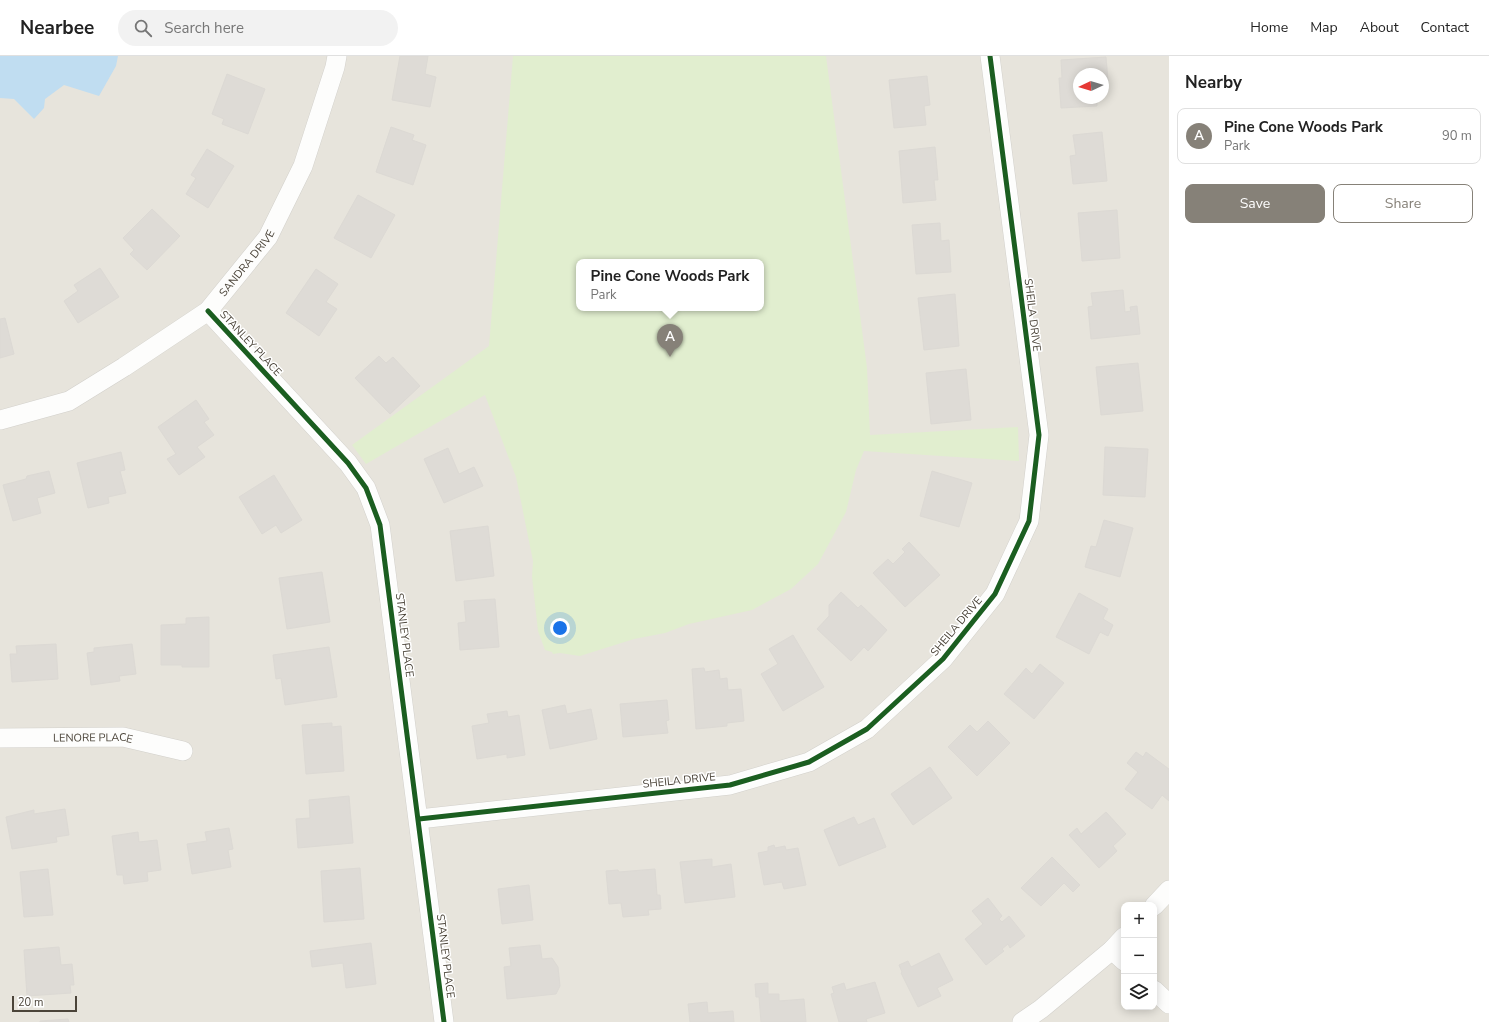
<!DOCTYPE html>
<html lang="en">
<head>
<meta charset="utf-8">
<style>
  body { margin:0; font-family:"Nunito Sans",sans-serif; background:#f2f2f2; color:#222 }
  .controls { position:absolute; right:12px; bottom:12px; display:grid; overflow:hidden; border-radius:8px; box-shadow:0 2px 10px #0003 }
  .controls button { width:36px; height:36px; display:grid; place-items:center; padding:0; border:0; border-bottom:1px solid #e0e0e0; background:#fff; color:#222; font:20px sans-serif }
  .compass { position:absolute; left:1073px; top:12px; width:36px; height:36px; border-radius:50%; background:#fff; box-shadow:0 2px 10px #0003; rotate:266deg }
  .scale { position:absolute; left:12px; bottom:10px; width:65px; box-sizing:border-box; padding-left:4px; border:2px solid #4b4439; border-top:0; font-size:11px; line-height:14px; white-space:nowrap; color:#4b4439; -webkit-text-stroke:3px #fff; paint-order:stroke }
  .you { position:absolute; left:560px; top:572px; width:14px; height:14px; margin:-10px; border:3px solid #fff; border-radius:50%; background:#1a73e8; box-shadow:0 0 0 6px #1a73e833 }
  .badge { display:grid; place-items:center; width:26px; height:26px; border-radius:50%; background:#868178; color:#fff; font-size:13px; font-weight:700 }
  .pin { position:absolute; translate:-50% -33px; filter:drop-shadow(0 1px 2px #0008) }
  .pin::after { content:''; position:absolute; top:21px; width:14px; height:12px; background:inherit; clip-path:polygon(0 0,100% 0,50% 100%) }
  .popup { position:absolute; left:576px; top:203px; width:188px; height:52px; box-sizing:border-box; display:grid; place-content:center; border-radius:8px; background:#fff; filter:drop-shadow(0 1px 3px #0005); font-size:13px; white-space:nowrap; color:#767676 }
  .popup b { font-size:15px; color:#222 }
  .popup::after { content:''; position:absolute; left:50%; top:100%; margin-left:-8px; border:8px solid transparent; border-top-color:#fff }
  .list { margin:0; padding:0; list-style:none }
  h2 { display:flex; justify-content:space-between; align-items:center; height:52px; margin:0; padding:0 16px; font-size:17px }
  h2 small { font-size:13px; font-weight:400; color:#767676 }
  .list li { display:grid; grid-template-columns:26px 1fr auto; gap:12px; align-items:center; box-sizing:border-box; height:56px; margin:0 8px 8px; padding:0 8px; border:1px solid #e0e0e0; border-radius:8px }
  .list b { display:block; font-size:15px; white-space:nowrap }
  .list p { margin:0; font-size:13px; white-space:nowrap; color:#767676 }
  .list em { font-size:13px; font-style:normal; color:#767676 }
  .actions { display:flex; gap:8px; padding:12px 16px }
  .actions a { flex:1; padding:9px 0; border:1px solid #868178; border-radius:8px; text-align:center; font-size:14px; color:#868178 }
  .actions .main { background:#868178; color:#fff }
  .icon { flex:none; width:22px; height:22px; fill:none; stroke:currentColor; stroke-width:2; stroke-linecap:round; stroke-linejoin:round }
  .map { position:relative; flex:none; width:1169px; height:966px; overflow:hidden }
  header { display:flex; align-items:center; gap:24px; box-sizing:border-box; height:56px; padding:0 20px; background:#fff; border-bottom:1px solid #e0e0e0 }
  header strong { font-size:19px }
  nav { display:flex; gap:22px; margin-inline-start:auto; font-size:14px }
  .search { width:280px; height:36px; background:#f2f2f2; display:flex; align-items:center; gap:10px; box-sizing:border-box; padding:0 14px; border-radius:22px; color:#767676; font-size:15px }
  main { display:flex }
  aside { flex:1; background:#fff }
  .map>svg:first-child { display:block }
  .residential { fill:#e7e4dc; fill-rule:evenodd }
  .green { fill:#e1eecf; fill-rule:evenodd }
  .water { fill:#c0ddf1 }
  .building { fill:#dedbd6; stroke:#dcd9d4 }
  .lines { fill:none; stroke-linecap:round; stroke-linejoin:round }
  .minor-casing { stroke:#d2d0cb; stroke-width:20 }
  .minor { stroke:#fdfdfc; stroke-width:19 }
  .cycleway-casing { stroke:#fff; stroke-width:8 }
  .cycleway { stroke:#1b5e20; stroke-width:5 }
  .labels { text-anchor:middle; stroke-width:3; stroke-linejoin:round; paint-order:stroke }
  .street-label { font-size:11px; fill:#4b4439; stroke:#fff }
</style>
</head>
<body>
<header>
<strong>Nearbee</strong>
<div class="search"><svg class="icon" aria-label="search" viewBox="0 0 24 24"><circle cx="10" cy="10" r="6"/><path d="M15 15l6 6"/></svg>Search here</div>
<nav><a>Home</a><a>Map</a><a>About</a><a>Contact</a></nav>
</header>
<main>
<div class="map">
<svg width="1169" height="966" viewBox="0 0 1169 966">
  <rect width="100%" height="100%" fill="#f4f2ee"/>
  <path class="residential" d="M0,0H1169V966H0ZM1079,18H1103V42H1079ZM579,206H761V252H579ZM1124,849H1154V951H1124Z"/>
  <path class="green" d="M513,0H826L867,312L870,379L1018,371L1019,405L864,395L856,414L846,456L818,508L791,533L752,554L689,568L665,577L634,583L580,600L560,597L553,598L552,596L545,594L538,575L532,521L533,505L516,421L485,339L366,408L352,389L489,290ZM579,206H761V252H579Z"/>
  <polygon class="water" points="0,0 118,0 116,10 99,40 64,29 45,43 44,52 34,63 14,43 0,42"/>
  <g class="building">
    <polygon points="400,0 428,0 425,18 436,21 430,51 392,44"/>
    <polygon points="1106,1 1108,25 1103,26 1103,18 1079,18 1079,42 1097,42 1097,50 1061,52 1059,22 1062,22 1061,4"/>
    <polygon points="227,18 265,33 248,78 222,68 224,63 212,58"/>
    <polygon points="927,20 930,49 924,50 926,69 894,72 889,24"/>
    <polygon points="391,71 414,79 412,84 426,89 413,129 376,116"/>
    <polygon points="1102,76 1107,125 1073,128 1070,100 1076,99 1073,79"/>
    <polygon points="935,91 938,124 934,124 936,144 903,147 899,95"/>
    <polygon points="207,93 234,110 208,152 186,138 196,122 191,119"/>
    <polygon points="358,139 395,159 371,202 334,182"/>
    <polygon points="152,153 180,180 147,214 130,198 134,194 123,182"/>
    <polygon points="1117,154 1120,202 1082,205 1078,157"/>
    <polygon points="940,167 941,185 949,184 951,216 916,218 912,169"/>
    <polygon points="100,212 119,241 78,267 64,245 78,235 74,229"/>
    <polygon points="316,213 338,228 326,246 337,253 319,280 286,257"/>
    <polygon points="1123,234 1125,256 1131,255 1130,251 1137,250 1140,278 1091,283 1088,251 1093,250 1091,237"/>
    <polygon points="955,238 959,290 924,294 918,242"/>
    <polygon points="5,262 14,298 0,302 0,263"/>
    <polygon points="379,300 386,307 393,301 420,330 390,358 355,322"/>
    <polygon points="1138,307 1143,355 1101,359 1096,311"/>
    <polygon points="966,313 971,364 931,368 926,317"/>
    <polygon points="196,344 209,363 204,366 214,379 197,391 205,401 179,419 167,403 176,398 158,371"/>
    <polygon points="1105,391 1148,393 1145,441 1103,439"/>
    <polygon points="448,392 459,418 474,411 483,430 444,447 424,403"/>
    <polygon points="121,396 125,414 120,415 126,437 108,441 109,447 88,452 77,407"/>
    <polygon points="49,415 55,437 37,442 41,457 13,465 3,429 26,423 27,420"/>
    <polygon points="932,415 972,427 959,471 920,460"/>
    <polygon points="274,419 302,464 281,477 276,469 262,478 239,441"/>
    <polygon points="1104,464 1133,472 1120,521 1085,511 1091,490 1096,491"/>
    <polygon points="488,470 494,520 456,525 450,475"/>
    <polygon points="909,486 940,519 905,551 873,517 888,503 893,508 905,496 902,493"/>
    <polygon points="322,516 330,566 287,573 279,522"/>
    <polygon points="841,536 858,552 861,549 887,574 868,595 864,591 851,605 817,573 829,560 829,549"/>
    <polygon points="1079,537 1108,553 1103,563 1113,569 1108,580 1100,576 1089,598 1056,581"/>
    <polygon points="495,543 499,591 460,594 458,567 466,566 464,545"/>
    <polygon points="209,561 209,611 182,611 182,609 161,609 161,569 186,568 186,562"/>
    <polygon points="793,579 824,631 783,655 761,618 778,608 769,593"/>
    <polygon points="56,588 58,623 12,626 10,598 17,598 16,590"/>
    <polygon points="132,588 136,618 119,620 120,625 91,629 87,597 94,596 94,592"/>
    <polygon points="329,591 337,641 285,649 281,622 276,623 273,599"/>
    <polygon points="1040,608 1064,627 1034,663 1004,638 1026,612 1032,618"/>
    <polygon points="704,612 705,616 719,614 720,623 727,622 728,634 741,633 744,665 727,667 727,670 696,673 692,613"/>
    <polygon points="667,644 669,664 666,665 668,677 623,681 620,648"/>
    <polygon points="565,649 567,658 591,653 597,683 550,693 542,654"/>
    <polygon points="507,655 508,661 519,659 525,699 507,702 507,698 477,703 472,670 489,667 487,658"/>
    <polygon points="988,665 1010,687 977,720 948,691 970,669 977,676"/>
    <polygon points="332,667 332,671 341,670 344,715 306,718 302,669"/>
    <polygon points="1136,696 1143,701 1146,696 1169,713 1169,745 1162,739 1152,753 1125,733 1138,716 1127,707"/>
    <polygon points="930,711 952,742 913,769 891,738"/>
    <polygon points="349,740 353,787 298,792 296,763 310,762 309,744"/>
    <polygon points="65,753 69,779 56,781 57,786 12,793 6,761 34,754 34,758"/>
    <polygon points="1106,756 1126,778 1113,790 1117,795 1099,812 1069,779 1077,772 1081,778"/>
    <polygon points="854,761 858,769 874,762 886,791 839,810 824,774"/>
    <polygon points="229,772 233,793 228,794 231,811 192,818 187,788 207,785 205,776"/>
    <polygon points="138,776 139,786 157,784 161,814 147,816 148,825 124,828 123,819 117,819 112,780"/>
    <polygon points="774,789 775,792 785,790 786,794 798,792 806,829 784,833 782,826 764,829 758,797 768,795 768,791"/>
    <polygon points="1052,801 1080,829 1073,836 1064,827 1041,850 1021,832"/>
    <polygon points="712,803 712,811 731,808 735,841 685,847 680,806"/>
    <polygon points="360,812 364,863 324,866 321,815"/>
    <polygon points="48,813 53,859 24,861 20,816"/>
    <polygon points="655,813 657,839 660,839 661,853 648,854 649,859 623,861 621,847 609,848 606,815 618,814 619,816"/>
    <polygon points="529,829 533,864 502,868 498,833"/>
    <polygon points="988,842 1002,860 999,863 1002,866 1009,860 1025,880 1010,892 1008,888 1002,893 1004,895 986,909 965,883 983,868 972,855"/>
    <polygon points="371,887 376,928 346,932 343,907 312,911 310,895"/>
    <polygon points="540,889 542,903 552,902 558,911 560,930 556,938 507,943 504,911 511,910 509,892"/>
    <polygon points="59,891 61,909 72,908 74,929 70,929 71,937 27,940 24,894"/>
    <polygon points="939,897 953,924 937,932 941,940 918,951 901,917 902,916 899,909 908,905 911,911"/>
    <polygon points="875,926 885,957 866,963 867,966 839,966 831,938 834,937 832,931 844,927 846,934"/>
    <polygon points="768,927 768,938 779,938 779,945 804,943 806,966 761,966 759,941 756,941 755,928"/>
    <polygon points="707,946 708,957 733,955 734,966 690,966 688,948"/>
    <polygon points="68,963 69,966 40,966 40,965"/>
  </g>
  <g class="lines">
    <defs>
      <g id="minor">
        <polyline points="208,255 348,407 366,432 380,469 444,966"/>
        <path id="s1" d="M0,364L69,345L124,311L208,255L268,181L303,110L335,11L337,0"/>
        <path id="s2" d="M0,682L123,681L183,695"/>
        <polyline points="419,763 730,729 809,706 867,673 943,603 995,538 1029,465 1039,379 990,0"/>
        <polyline points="1154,850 1169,834"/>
        <polyline points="1112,894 1124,905"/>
        <polyline points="1154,934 1169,948"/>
        <polyline points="1022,966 1041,953 1112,894 1124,881"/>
      </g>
    </defs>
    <use href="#minor" class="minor-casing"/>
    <use href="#minor" class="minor"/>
    <defs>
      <g id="cycleway">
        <polyline points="208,255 348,407 366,432 380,469 444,966"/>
        <polyline points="419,763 730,729 809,706 867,673 943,603 995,538 1029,465 1039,379 990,0"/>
      </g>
    </defs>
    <use href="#cycleway" class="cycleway-casing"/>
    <use href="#cycleway" class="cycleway"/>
  </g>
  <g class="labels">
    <g class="street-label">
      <text dy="4" stroke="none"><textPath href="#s1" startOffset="299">SANDRA DRIVE</textPath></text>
      <text transform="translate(1033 259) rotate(83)" y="4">SHEILA DRIVE</text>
      <text transform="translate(251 287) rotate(47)" y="4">STANLEY PLACE</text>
      <text transform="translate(956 570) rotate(-50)" y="4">SHEILA DRIVE</text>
      <text transform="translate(405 579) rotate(83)" y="4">STANLEY PLACE</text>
      <text dy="4" stroke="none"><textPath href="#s2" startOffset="93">LENORE PLACE</textPath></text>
      <text transform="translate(679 724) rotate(-6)" y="4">SHEILA DRIVE</text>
      <text transform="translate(446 900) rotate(83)" y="4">STANLEY PLACE</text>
    </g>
  </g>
</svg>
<div class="controls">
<button>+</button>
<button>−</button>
<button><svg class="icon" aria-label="layers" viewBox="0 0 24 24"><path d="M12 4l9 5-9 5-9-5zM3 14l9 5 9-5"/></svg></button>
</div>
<svg class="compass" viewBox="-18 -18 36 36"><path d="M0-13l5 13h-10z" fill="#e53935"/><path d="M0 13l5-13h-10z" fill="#767676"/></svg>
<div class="scale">20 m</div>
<div class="you"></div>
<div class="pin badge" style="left:670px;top:301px">A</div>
<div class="popup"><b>Pine Cone Woods Park</b>Park</div>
</div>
<aside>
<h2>Nearby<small></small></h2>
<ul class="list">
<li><span class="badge">A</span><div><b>Pine Cone Woods Park</b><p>Park</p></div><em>90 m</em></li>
</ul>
<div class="actions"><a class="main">Save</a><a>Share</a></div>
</aside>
</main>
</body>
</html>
